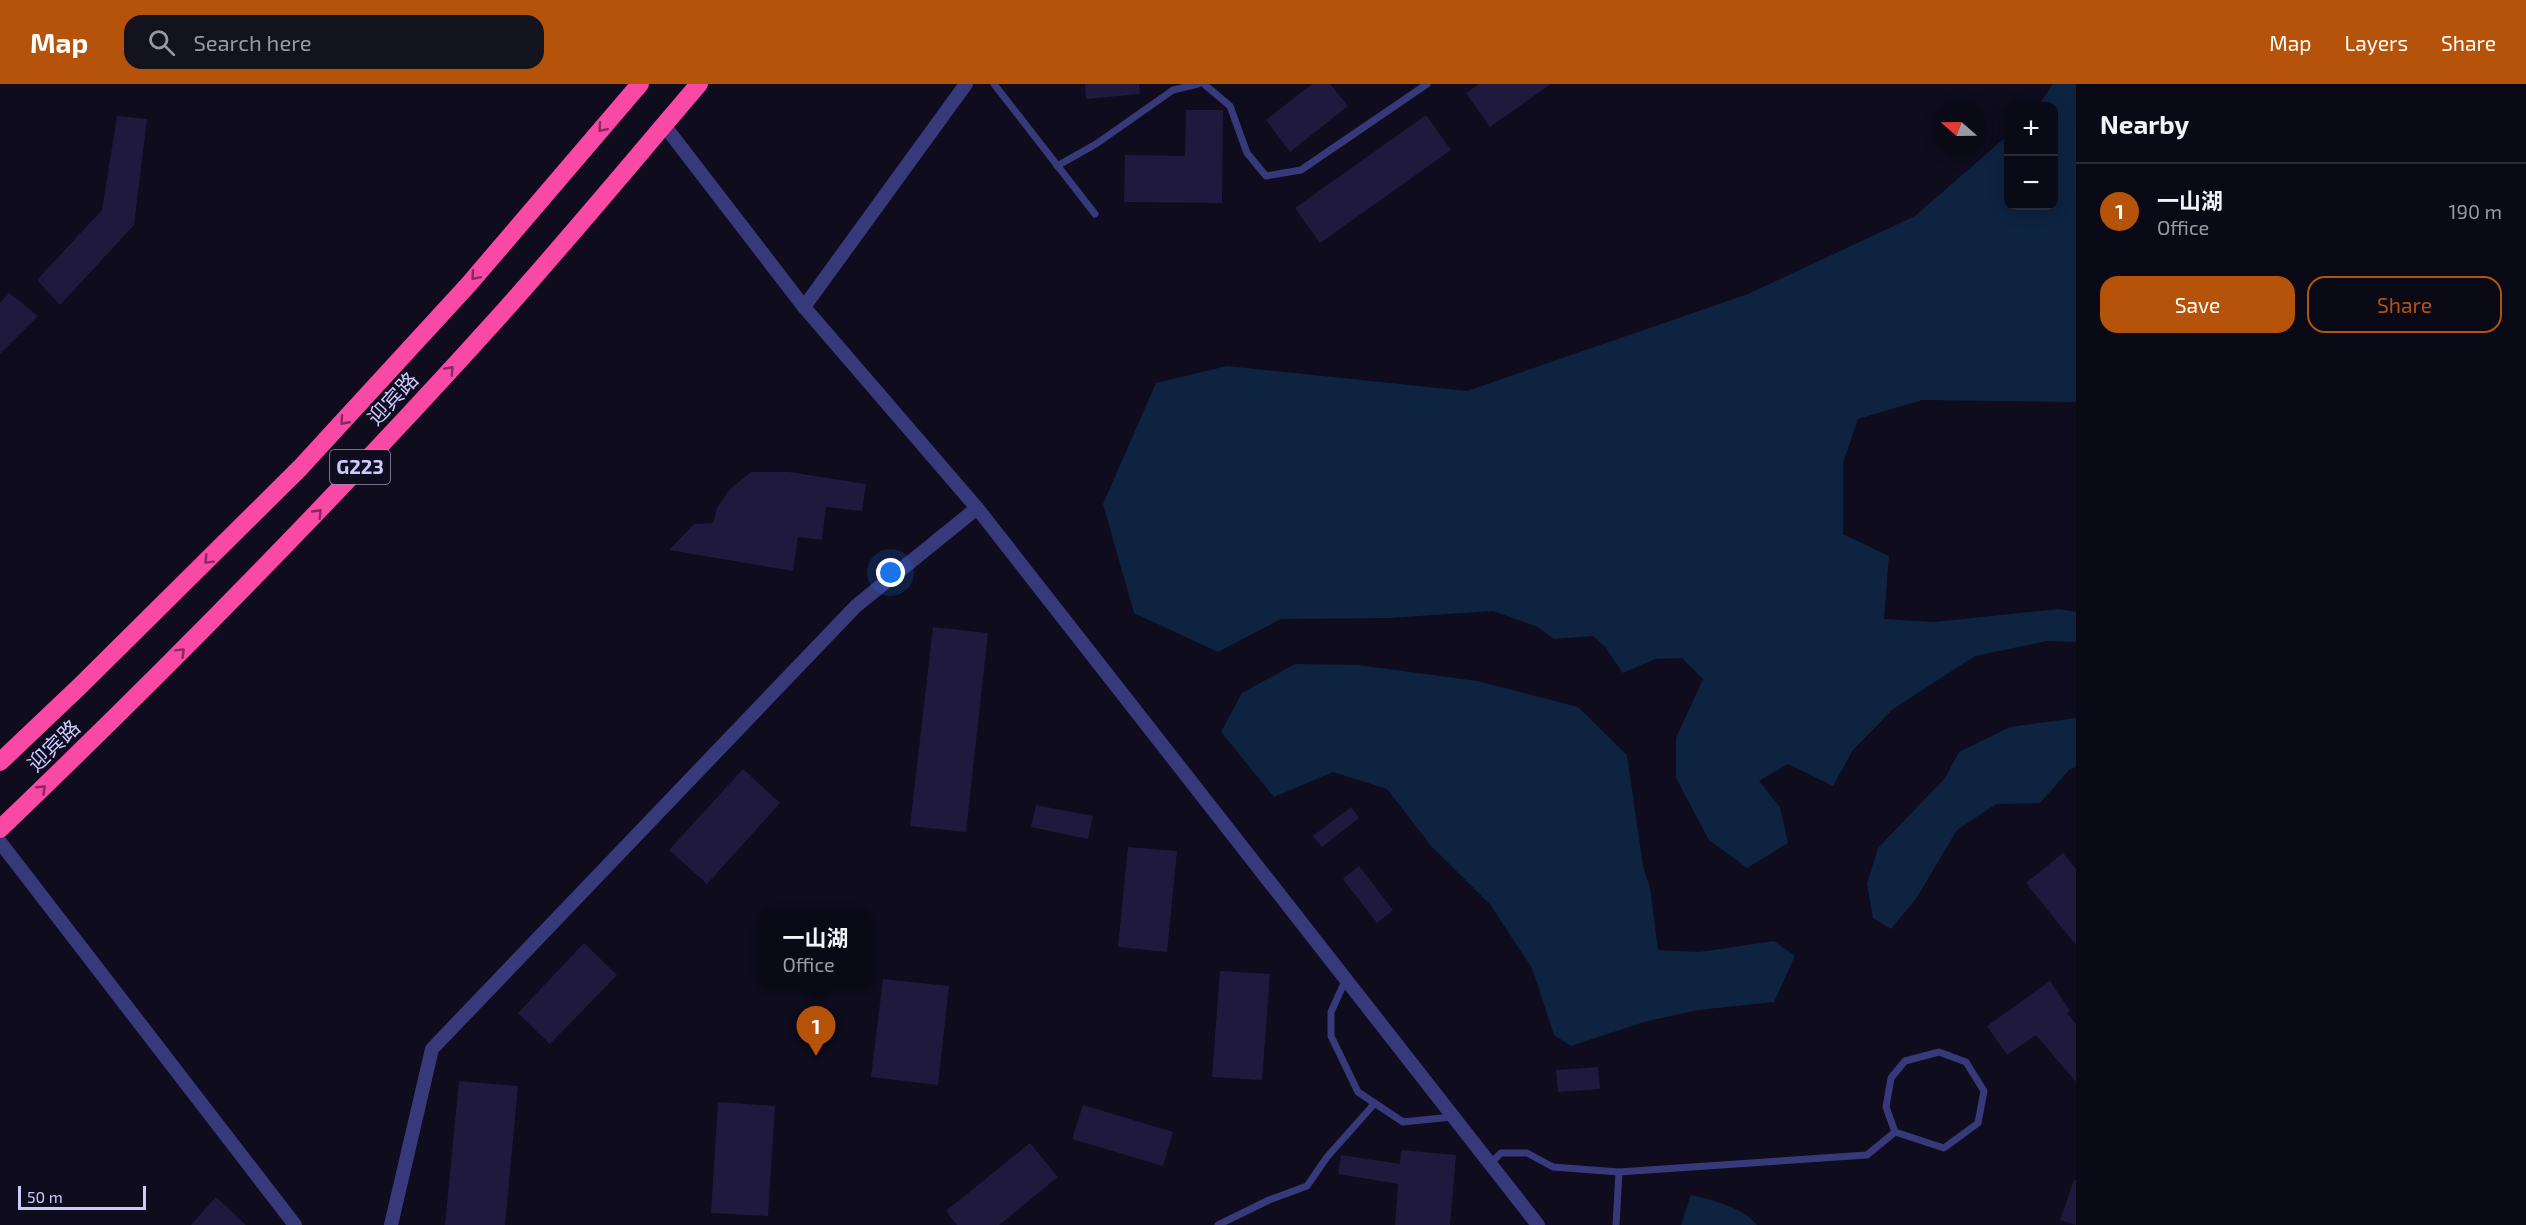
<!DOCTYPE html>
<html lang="en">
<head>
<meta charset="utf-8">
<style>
  body { margin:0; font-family:"Exo 2","Noto Sans SC",sans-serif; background:#13121f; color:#f1f3f6 }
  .controls { position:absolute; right:18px; top:18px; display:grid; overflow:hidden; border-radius:12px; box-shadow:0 3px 15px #0003 }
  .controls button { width:54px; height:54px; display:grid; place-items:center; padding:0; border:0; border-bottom:2px solid #2a2a35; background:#0a0916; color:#f1f3f6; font:30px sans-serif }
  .compass { position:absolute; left:1932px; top:18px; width:54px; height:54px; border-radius:50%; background:#0a0916; box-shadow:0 3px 15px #0003; rotate:290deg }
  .scale { position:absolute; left:18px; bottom:15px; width:128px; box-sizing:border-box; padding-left:6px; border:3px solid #cdcafe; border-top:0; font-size:16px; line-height:21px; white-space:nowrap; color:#cdcafe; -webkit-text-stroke:4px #0e0c1d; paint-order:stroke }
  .you { position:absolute; left:891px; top:489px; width:21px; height:21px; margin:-15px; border:4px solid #fff; border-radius:50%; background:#1a73e8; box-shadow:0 0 0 9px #1a73e833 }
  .badge { display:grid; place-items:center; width:39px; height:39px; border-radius:50%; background:#b45309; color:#fff; font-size:20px; font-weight:700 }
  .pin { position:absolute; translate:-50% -50px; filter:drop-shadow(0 2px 3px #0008) }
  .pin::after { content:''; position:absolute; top:32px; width:21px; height:18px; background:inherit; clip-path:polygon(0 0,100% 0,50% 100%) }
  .popup { position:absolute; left:760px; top:825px; width:111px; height:78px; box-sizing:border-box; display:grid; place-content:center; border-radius:12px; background:#0a0916; filter:drop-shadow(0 2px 4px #0005); font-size:20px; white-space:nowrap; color:#999aa1 }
  .popup b { font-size:22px; color:#f1f3f6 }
  .popup::after { content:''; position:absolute; left:50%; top:100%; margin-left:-12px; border:12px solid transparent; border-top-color:#0a0916 }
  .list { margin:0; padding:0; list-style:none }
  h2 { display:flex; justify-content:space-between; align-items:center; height:78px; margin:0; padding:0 24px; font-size:26px }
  h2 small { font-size:20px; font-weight:400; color:#999aa1 }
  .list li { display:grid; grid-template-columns:39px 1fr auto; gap:18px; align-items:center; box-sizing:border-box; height:96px; padding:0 24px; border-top:2px solid #2a2a35 }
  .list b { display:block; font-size:22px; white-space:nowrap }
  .list p { margin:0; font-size:20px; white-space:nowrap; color:#999aa1 }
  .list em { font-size:20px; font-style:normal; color:#999aa1 }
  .actions { display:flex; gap:12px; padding:18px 24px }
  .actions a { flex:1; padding:14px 0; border:2px solid #b45309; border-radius:18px; text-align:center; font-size:21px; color:#b45309 }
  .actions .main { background:#b45309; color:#fff }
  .icon { flex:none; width:33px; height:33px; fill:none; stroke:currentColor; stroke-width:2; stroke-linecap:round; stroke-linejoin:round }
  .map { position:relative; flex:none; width:2076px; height:1141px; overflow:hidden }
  header { display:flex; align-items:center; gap:36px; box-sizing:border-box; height:84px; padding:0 30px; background:#b45309; color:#fff }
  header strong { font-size:28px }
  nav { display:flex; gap:33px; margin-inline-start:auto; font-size:21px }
  .search { width:420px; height:54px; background:#13121f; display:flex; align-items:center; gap:15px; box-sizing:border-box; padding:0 21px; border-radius:18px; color:#999aa1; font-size:22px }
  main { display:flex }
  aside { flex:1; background:#0a0916 }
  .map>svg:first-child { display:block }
  .water { fill:#0d2340 }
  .building { fill:#1f193d }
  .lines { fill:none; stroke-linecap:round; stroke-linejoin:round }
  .lane { stroke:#38397b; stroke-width:7 }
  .street { stroke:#38397b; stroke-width:14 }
  .highway { stroke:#fa48a5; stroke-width:18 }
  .oneway { stroke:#842a61 }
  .labels { text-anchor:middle; stroke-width:4.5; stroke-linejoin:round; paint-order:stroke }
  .shield { fill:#0e0c1d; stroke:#9491ba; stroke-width:1.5 }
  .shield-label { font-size:20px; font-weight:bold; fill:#cdcafe }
  .street-label { font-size:21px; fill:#cdcafe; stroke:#0e0c1d }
</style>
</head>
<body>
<header>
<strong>Map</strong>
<div class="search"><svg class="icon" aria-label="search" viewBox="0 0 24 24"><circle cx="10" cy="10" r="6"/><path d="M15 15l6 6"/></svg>Search here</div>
<nav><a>Map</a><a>Layers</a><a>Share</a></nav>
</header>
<main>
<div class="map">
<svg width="2076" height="1141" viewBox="0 0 2076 1141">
  <rect width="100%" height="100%" fill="#0e0c1d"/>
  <g class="water">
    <polygon points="2053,0 2076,0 2076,318 1922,316 1858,335 1843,379 1843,450 1889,472 1884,535 1934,538 2059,525 2076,528 2076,558 2047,557 1975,572 1893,625 1853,666 1833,702 1788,680 1759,697 1780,723 1788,759 1747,784 1709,756 1676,694 1676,654 1703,595 1682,574 1655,575 1623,589 1605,563 1593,552 1554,555 1538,543 1493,527 1389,534 1281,535 1218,568 1134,529 1103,420 1156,299 1227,282 1467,307 1748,210 1915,132 2008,51 2008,122 2054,122 2054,22 2038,22"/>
    <polygon points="1295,580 1358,581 1477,597 1578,623 1627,671 1643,782 1650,804 1658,866 1699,868 1774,857 1795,872 1774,918 1698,926 1644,938 1571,962 1554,951 1532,884 1489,819 1432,763 1387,705 1333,688 1274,713 1221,648 1242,609"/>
    <polygon points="2076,634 2076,683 2070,685 2040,719 1996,720 1957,746 1916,815 1891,845 1873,834 1867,800 1878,764 1945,694 1959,668 2010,643"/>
    <path d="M1691,1111C1713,1116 1742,1123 1757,1141H1681Z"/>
  </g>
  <g class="building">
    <polygon points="1085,0 1139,0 1140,10 1086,15"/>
    <polygon points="1312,0 1330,0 1348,22 1290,68 1266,36"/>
    <polygon points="1479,0 1551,0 1490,43 1466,9"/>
    <polygon points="1186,26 1223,26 1222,119 1124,118 1125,71 1185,72"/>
    <polygon points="1426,31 1451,66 1320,159 1295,124"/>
    <polygon points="117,32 147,35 134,141 60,221 37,196 102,126"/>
    <polygon points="9,209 38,232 0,270 0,219"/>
    <polygon points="751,388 789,388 866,400 862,427 826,423 822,456 798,453 793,487 669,466 694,440 713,439 717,424 730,405"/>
    <polygon points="933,543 988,549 966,748 910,742"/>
    <polygon points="743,685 780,719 707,800 669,766"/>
    <polygon points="1036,721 1093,732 1088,755 1031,743"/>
    <polygon points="1351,723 1359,734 1322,763 1313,752"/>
    <polygon points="1128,763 1177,767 1167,868 1118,863"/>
    <polygon points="2063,769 2076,785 2076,861 2026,799"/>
    <polygon points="1359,782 1393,826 1377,839 1343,795"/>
    <polygon points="584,859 617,891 550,960 518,929"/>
    <polygon points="1220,887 1270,890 1262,996 1212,993"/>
    <polygon points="883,895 949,902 938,1001 871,993"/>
    <polygon points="2050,897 2070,927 2067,929 2076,940 2076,998 2036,951 2007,971 1987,942"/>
    <polygon points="1598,983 1600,1005 1558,1008 1556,986"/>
    <polygon points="459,997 518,1002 505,1141 445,1141"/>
    <polygon points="718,1018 775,1022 768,1132 711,1129"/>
    <polygon points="1083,1021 1173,1048 1163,1082 1072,1055"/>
    <polygon points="1030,1059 1058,1093 999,1141 957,1141 946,1127"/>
    <polygon points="1401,1066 1456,1071 1450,1141 1395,1141 1398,1100 1338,1090 1341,1071 1400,1080"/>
    <polygon points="2074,1096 2076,1096 2076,1141 2060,1136"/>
    <polygon points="216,1113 246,1141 191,1141"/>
  </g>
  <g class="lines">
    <g class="lane">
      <polyline points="994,0 1095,130"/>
      <polyline points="1204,0 1230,22 1247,69 1266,92 1301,86 1427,0"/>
      <polyline points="1057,82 1096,60 1173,6 1198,0"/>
      <polyline points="1346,895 1331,928 1331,952 1358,1008 1403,1038 1452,1033"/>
      <polygon points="1939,968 1966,978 1984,1007 1978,1039 1944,1064 1895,1048 1886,1023 1891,994 1905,977"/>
      <polyline points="1491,1079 1501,1069 1527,1069 1553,1083 1619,1088"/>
      <polyline points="1218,1141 1269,1116 1307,1102 1327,1073 1375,1019"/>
      <polyline points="1616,1141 1619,1088 1867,1071 1895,1048"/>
    </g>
    <g class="street">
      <polyline points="664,41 804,223 977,424 1538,1141"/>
      <polyline points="804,223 966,0"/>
      <polyline points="0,758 295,1141"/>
      <polyline points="391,1141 432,965 856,522 977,424"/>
    </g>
    <g class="highway">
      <polyline points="0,678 80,602 300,384 469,200 640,0"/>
      <path d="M0,745C174,578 343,406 505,226C571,152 634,76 699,0"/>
    </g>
  </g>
  <defs><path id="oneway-chevron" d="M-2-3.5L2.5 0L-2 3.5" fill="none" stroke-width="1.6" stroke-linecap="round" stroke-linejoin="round" transform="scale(1.5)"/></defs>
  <g class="oneway">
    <use href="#oneway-chevron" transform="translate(602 44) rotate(131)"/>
    <use href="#oneway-chevron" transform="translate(475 192) rotate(131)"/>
    <use href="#oneway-chevron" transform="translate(450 286) rotate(-47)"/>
    <use href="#oneway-chevron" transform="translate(344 337) rotate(132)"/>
    <use href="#oneway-chevron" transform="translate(318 429) rotate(-46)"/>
    <use href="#oneway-chevron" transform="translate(208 476) rotate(135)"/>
    <use href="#oneway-chevron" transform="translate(181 568) rotate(-45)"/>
    <use href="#oneway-chevron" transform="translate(42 705) rotate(-44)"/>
  </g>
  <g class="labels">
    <rect class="shield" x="330" y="366" width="60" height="34" rx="4.5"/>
    <g class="shield-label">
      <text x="360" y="390">G223</text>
    </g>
    <g class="street-label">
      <text transform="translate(393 315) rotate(-47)" y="7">迎宾路</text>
      <text transform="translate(54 662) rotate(-44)" y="7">迎宾路</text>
    </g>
  </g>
</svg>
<div class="controls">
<button>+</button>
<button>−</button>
</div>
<svg class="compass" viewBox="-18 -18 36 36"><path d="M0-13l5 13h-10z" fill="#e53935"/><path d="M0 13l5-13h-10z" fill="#999aa1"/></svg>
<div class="scale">50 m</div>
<div class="you"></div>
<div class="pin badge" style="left:816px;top:972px">1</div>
<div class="popup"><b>一山湖</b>Office</div>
</div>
<aside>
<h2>Nearby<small></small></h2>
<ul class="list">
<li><span class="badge">1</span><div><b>一山湖</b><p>Office</p></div><em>190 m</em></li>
</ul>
<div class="actions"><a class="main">Save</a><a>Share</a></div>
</aside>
</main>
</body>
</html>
